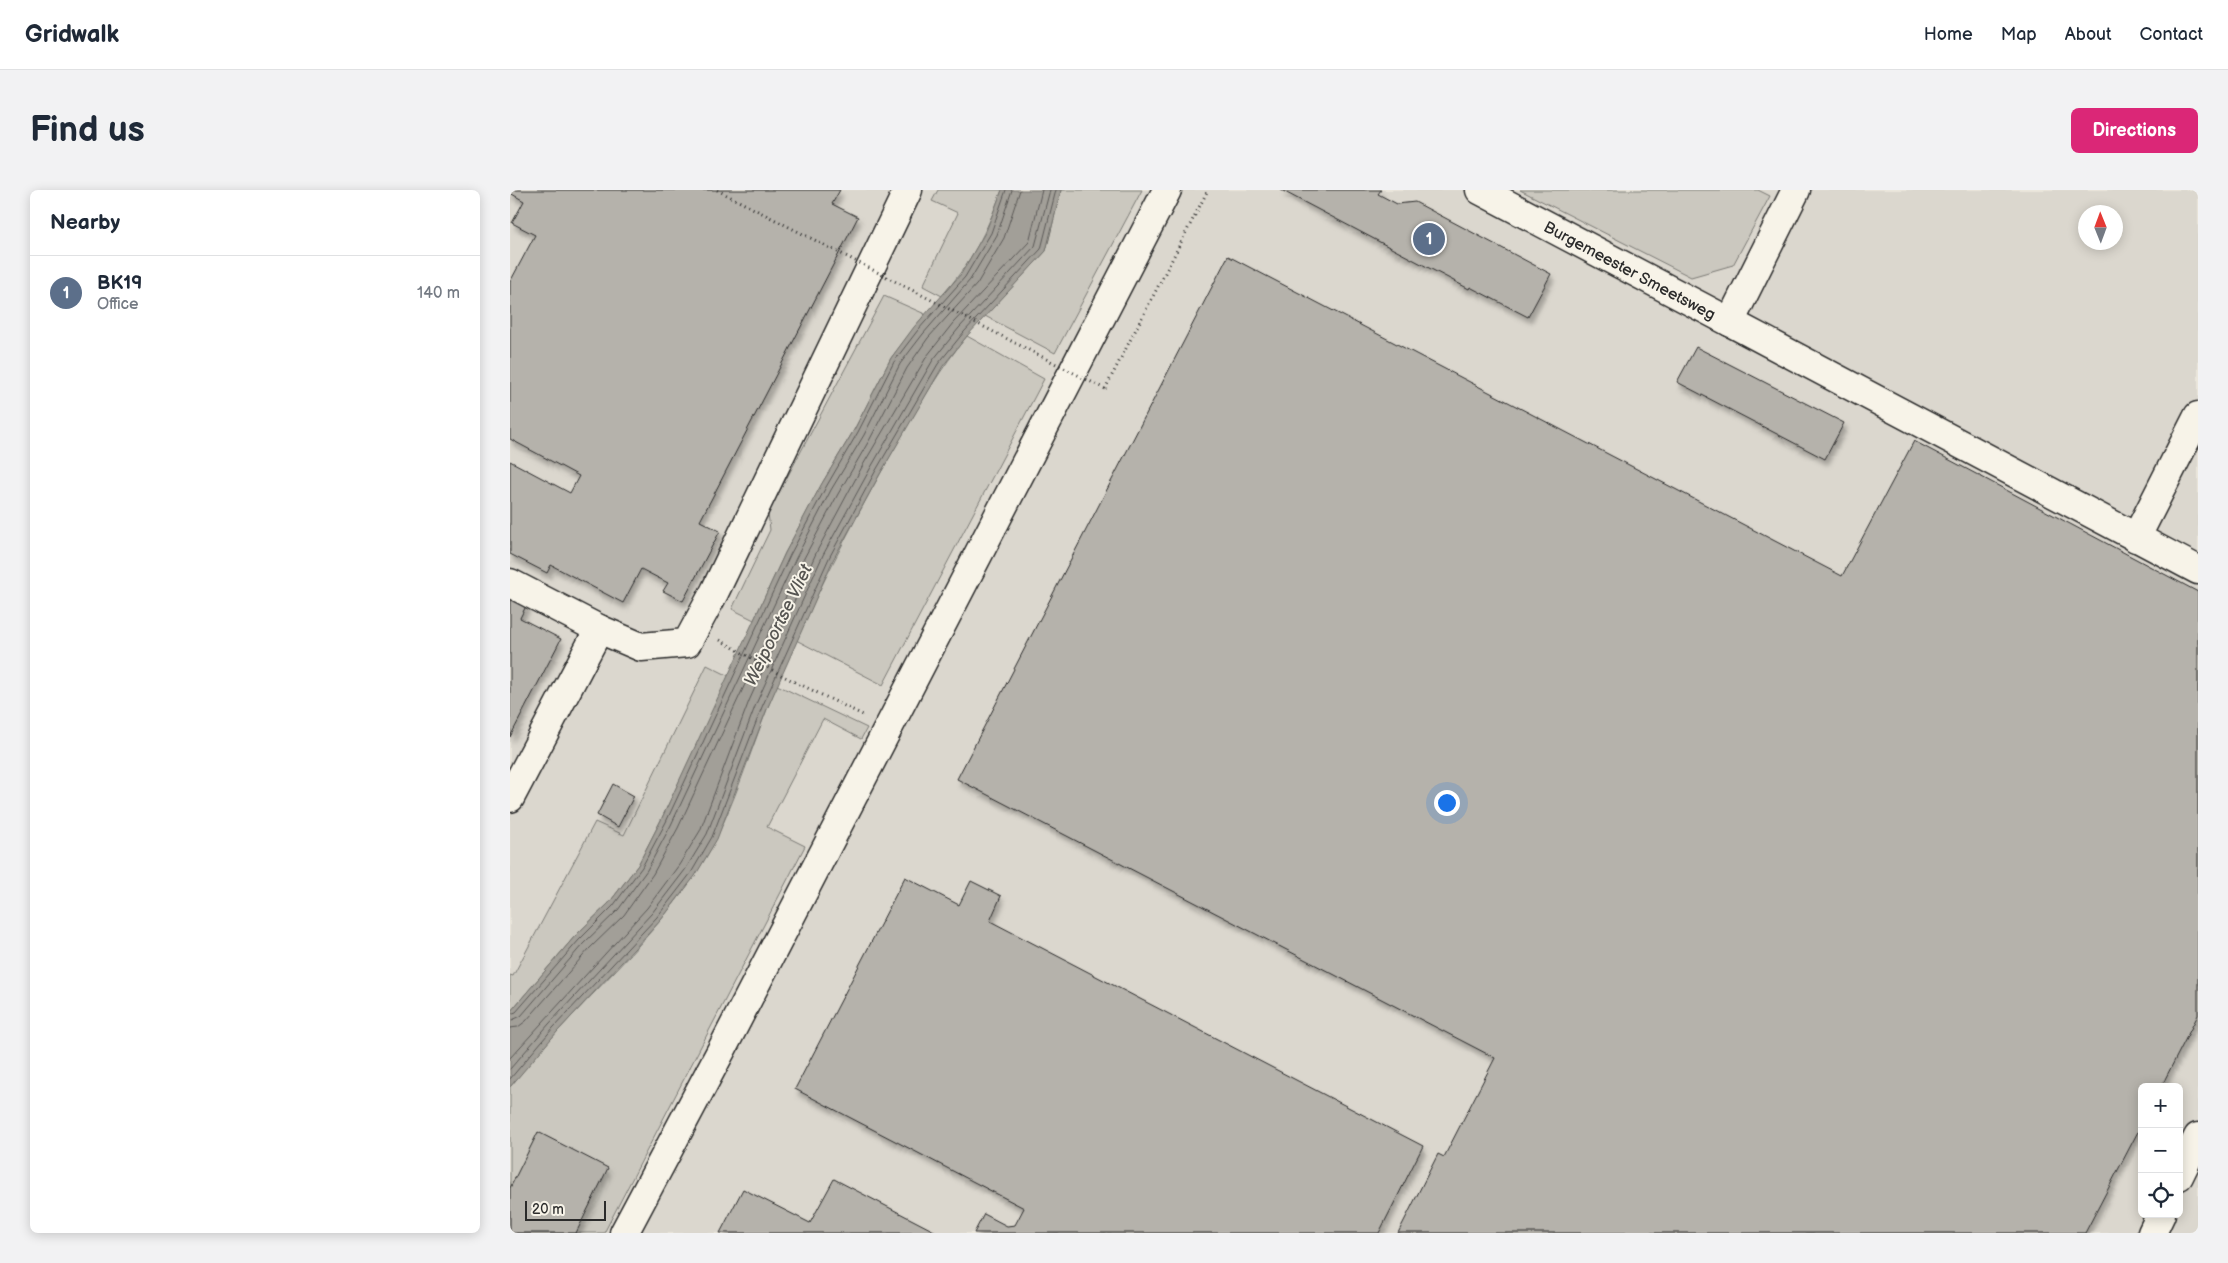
<!DOCTYPE html>
<html lang="en">
<head>
<meta charset="utf-8">
<style>
  body { margin:0; font-family:"Balsamiq Sans",sans-serif; background:#f2f2f3; color:#1f2937 }
  .controls { position:absolute; right:15px; bottom:15px; display:grid; overflow:hidden; border-radius:8px; box-shadow:0 2px 12px #0003 }
  .controls button { width:45px; height:45px; display:grid; place-items:center; padding:0; border:0; border-bottom:1px solid #e0e1e3; background:#fff; color:#1f2937; font:25px sans-serif }
  .compass { position:absolute; left:1568px; top:15px; width:45px; height:45px; border-radius:50%; background:#fff; box-shadow:0 2px 12px #0003; rotate:359deg }
  .scale { position:absolute; left:15px; bottom:12px; width:81px; box-sizing:border-box; padding-left:5px; border:2px solid #2b2b2b; border-top:0; font-size:14px; line-height:18px; white-space:nowrap; color:#2b2b2b; -webkit-text-stroke:4px #f7f3e8; paint-order:stroke }
  .you { position:absolute; left:936px; top:612px; width:18px; height:18px; margin:-12px; border:4px solid #fff; border-radius:50%; background:#1a73e8; box-shadow:0 0 0 8px #1a73e833 }
  .badge { display:grid; place-items:center; width:32px; height:32px; border-radius:50%; background:#db2777; color:#fff; font-size:16px; font-weight:700 }
  .pin { position:absolute; translate:-50% -50%; border:2px solid #fff; box-shadow:0 1px 5px #0006 }
  .list { margin:0; padding:0; list-style:none }
  h2 { display:flex; justify-content:space-between; align-items:center; height:65px; margin:0; padding:0 20px; font-size:21px }
  h2 small { font-size:16px; font-weight:400; color:#747a83 }
  .list li { display:grid; grid-template-columns:32px 1fr auto; gap:15px; align-items:center; box-sizing:border-box; height:75px; padding:0 20px; border-top:1px solid #e0e1e3 }
  .list b { display:block; font-size:19px; white-space:nowrap }
  .list p { margin:0; font-size:16px; white-space:nowrap; color:#747a83 }
  .list em { font-size:16px; font-style:normal; color:#747a83 }
  .icon { flex:none; width:28px; height:28px; fill:none; stroke:currentColor; stroke-width:2; stroke-linecap:round; stroke-linejoin:round }
  .map { position:relative; flex:none; width:1688px; height:1043px; overflow:hidden; border-radius:8px }
  header { display:flex; align-items:center; gap:30px; box-sizing:border-box; height:70px; padding:0 25px; background:#fff; border-bottom:1px solid #e0e1e3 }
  header strong { font-size:24px }
  nav { display:flex; gap:28px; margin-inline-start:auto; font-size:18px }
  .intro { display:flex; align-items:center; justify-content:space-between; box-sizing:border-box; height:120px; padding:0 30px }
  h1 { margin:0; font-size:35px }
  .button { padding:12px 22px; border-radius:8px; background:#db2777; color:#fff; font-size:18px; font-weight:700 }
  main { display:flex; gap:30px; padding:0 30px }
  aside { flex:1; background:#fff; border-radius:8px; box-shadow:0 2px 12px #0003 }
  .map>svg:first-child { display:block }
  .built { fill:#dbd7ce; fill-rule:evenodd }
  .green { fill:#cbc8bf; stroke:#7b7a75 }
  .water { fill:#a29f98; stroke:#72716c }
  .lines { fill:none; stroke-linecap:round; stroke-linejoin:round }
  .shore { stroke:#5b5957; stroke-width:1 }
  .building { fill:#b5b2ab; stroke:#2b2b2b; filter:url(#shadow) }
  .minor-casing { stroke:#2b2b2b; stroke-width:31 }
  .path { stroke:#2b2b2b; stroke-width:3; stroke-dasharray:1 4; stroke-linecap:butt }
  .minor { stroke:#f7f3e8; stroke-width:28 }
  .path-bridge { stroke:#2b2b2b; stroke-width:3; stroke-dasharray:1 4; stroke-linecap:butt }
  .labels { text-anchor:middle; stroke-width:4; stroke-linejoin:round; paint-order:stroke }
  .street-label { font-size:16px; fill:#2b2b2b; stroke:#f7f3e8 }
  .water-label { font-size:18px; font-style:italic; fill:#555451; stroke:#f7f3e8 }
</style>
</head>
<body>
<header>
<strong>Gridwalk</strong>
<nav><a>Home</a><a>Map</a><a>About</a><a>Contact</a></nav>
</header>
<div class="intro"><h1>Find us</h1><a class="button">Directions</a></div>
<main>
<aside>
<h2>Nearby<small></small></h2>
<ul class="list">
<li><span class="badge" style="background:#5c6f8a">1</span><div><b>BK19</b><p>Office</p></div><em>140 m</em></li>
</ul>
</aside>
<div class="map">
<svg width="1688" height="1043" viewBox="0 0 1688 1043">
  <defs>
    <filter id="shadow"><feDropShadow dx="3" dy="5.5" stdDeviation="2.5" flood-color="#0004"/></filter>
  </defs>
  <rect width="100%" height="100%" fill="#ebe7dd"/>
  <filter id="ink" filterUnits="userSpaceOnUse"><feTurbulence type="fractalNoise" baseFrequency=".02" numOctaves="2"/><feDisplacementMap in="SourceGraphic" scale="10" xChannelSelector="R" yChannelSelector="G"/><feConvolveMatrix kernelMatrix="1 2 1 2 8 2 1 2 1" color-interpolation-filters="sRGB"/></filter>
  <g filter="url(#ink)">
    <path class="built" d="M0,0H1688V1043H0ZM1576,22H1606V52H1576ZM1632,897H1669V1024H1632Z"/>
    <g class="green">
      <path d="M428,0H492C476,43 462,71 432,106L413,96L448,23L422,11Z"/>
      <polygon points="551,0 632,0 545,163 475,126 536,61"/>
      <polygon points="1010,0 1248,0 1260,6 1223,75 1181,87"/>
      <polygon points="374,106 415,124 381,168 344,240 314,290 275,363 244,430 222,419 260,340 258,323"/>
      <path d="M457,146L534,189L373,495L286,450C318,380 353,313 391,247C412,211 430,179 457,146Z"/>
      <polygon points="197,475 219,486 151,630 128,675 99,713 65,746 0,822 0,785 3,786 85,632 114,645"/>
      <path d="M267,495L357,538L351,549L313,529L257,637L295,656L94,1043H0V897C57,823 132,763 184,686C222,631 240,557 267,495Z"/>
    </g>
    <polygon class="water" points="492,0 551,0 536,61 457,146 433,176 370,284 323,370 257,519 207,649 185,686 151,730 47,842 0,897 0,822 65,746 99,713 128,675 151,630 275,363 311,295 344,240 381,168 404,137 451,84 476,41"/>
    <g class="lines">
      <g class="shore">
        <polyline points="0,824 6,822 69,750 103,716 132,677 156,632 280,365 316,297 348,242 385,170 408,140 455,87 481,43 496,0"/>
        <polyline points="0,831 11,826 73,754 108,720 137,680 161,635 286,368 321,300 354,245 390,174 413,144 460,90 487,45 502,0"/>
        <polyline points="0,838 8,837 16,831 79,759 114,725 143,684 168,638 292,372 328,304 360,249 397,178 418,148 467,94 494,48 510,0"/>
        <polyline points="0,868 137,718 169,675 190,641 239,511 307,361 353,275 417,166 443,133 519,52 532,0"/>
        <polyline points="0,879 39,834 142,723 175,680 197,644 246,514 313,365 360,279 423,170 449,138 525,56 540,0"/>
        <polyline points="0,889 43,838 147,727 181,683 202,647 252,517 319,368 365,282 428,174 454,142 531,59 546,0"/>
      </g>
    </g>
    <g class="building">
      <polygon points="0,0 330,0 322,14 348,27 190,331 210,341 173,411 153,401 158,393 131,379 113,413 41,375 37,383 0,364 0,271 60,303 69,286 0,249 0,92 25,45 2,33 14,11 0,3"/>
      <polygon points="771,0 871,0 868,4 887,14 905,12 1041,84 1018,127 960,97 959,99"/>
      <polygon points="718,66 1332,386 1404,251 1688,402 1688,825 1651,897 1632,897 1632,934 1575,1043 888,1043 928,964 934,967 985,868 447,589"/>
      <polygon points="1186,157 1334,233 1315,269 1167,192"/>
      <polygon points="0,405 17,414 10,428 51,449 0,547"/>
      <polygon points="103,594 124,606 108,637 87,625"/>
      <polygon points="395,687 449,715 461,691 491,706 480,731 913,956 869,1043 464,1043 474,1024 497,1036 505,1035 514,1018 285,899"/>
      <polygon points="28,942 98,978 66,1043 0,1043 0,998"/>
      <polygon points="324,989 428,1043 210,1043 233,999 300,1033"/>
    </g>
    <g class="lines">
      <defs>
        <g id="minor">
          <polyline points="970,0 1220,132 1286,0"/>
          <polyline points="1220,132 1688,380"/>
          <polyline points="1626,348 1688,226"/>
          <polyline points="0,393 89,439 131,457 177,453 205,401 398,0"/>
          <polyline points="0,608 89,439"/>
          <polyline points="1669,986 1688,947"/>
          <polyline points="114,1043 212,859 657,0"/>
          <polyline points="1642,1043 1651,1024"/>
        </g>
      </defs>
      <use href="#minor" class="minor-casing"/>
      <g class="path">
        <polyline points="595,199 698,0"/>
        <polyline points="210,450 271,485 355,526"/>
      </g>
      <use href="#minor" class="minor"/>
      <polyline class="path-bridge" points="207,0 595,199"/>
    </g>
  </g>
  <g class="labels">
    <g class="street-label">
      <text transform="translate(1120 80) rotate(28)" y="6">Burgemeester Smeetsweg</text>
    </g>
    <g class="water-label">
      <text transform="translate(268 435) rotate(-64)" y="6">Weipoortse Vliet</text>
    </g>
  </g>
</svg>
<div class="controls">
<button>+</button>
<button>−</button>
<button><svg class="icon" aria-label="locate" viewBox="0 0 24 24"><circle cx="12" cy="12" r="6"/><path d="M12 2v4M12 18v4M2 12h4M18 12h4"/></svg></button>
</div>
<svg class="compass" viewBox="-18 -18 36 36"><path d="M0-13l5 13h-10z" fill="#e53935"/><path d="M0 13l5-13h-10z" fill="#747a83"/></svg>
<div class="scale">20 m</div>
<div class="you"></div>
<div class="pin badge" style="left:919px;top:49px;background:#5c6f8a">1</div>
</div>
</main>
</body>
</html>
